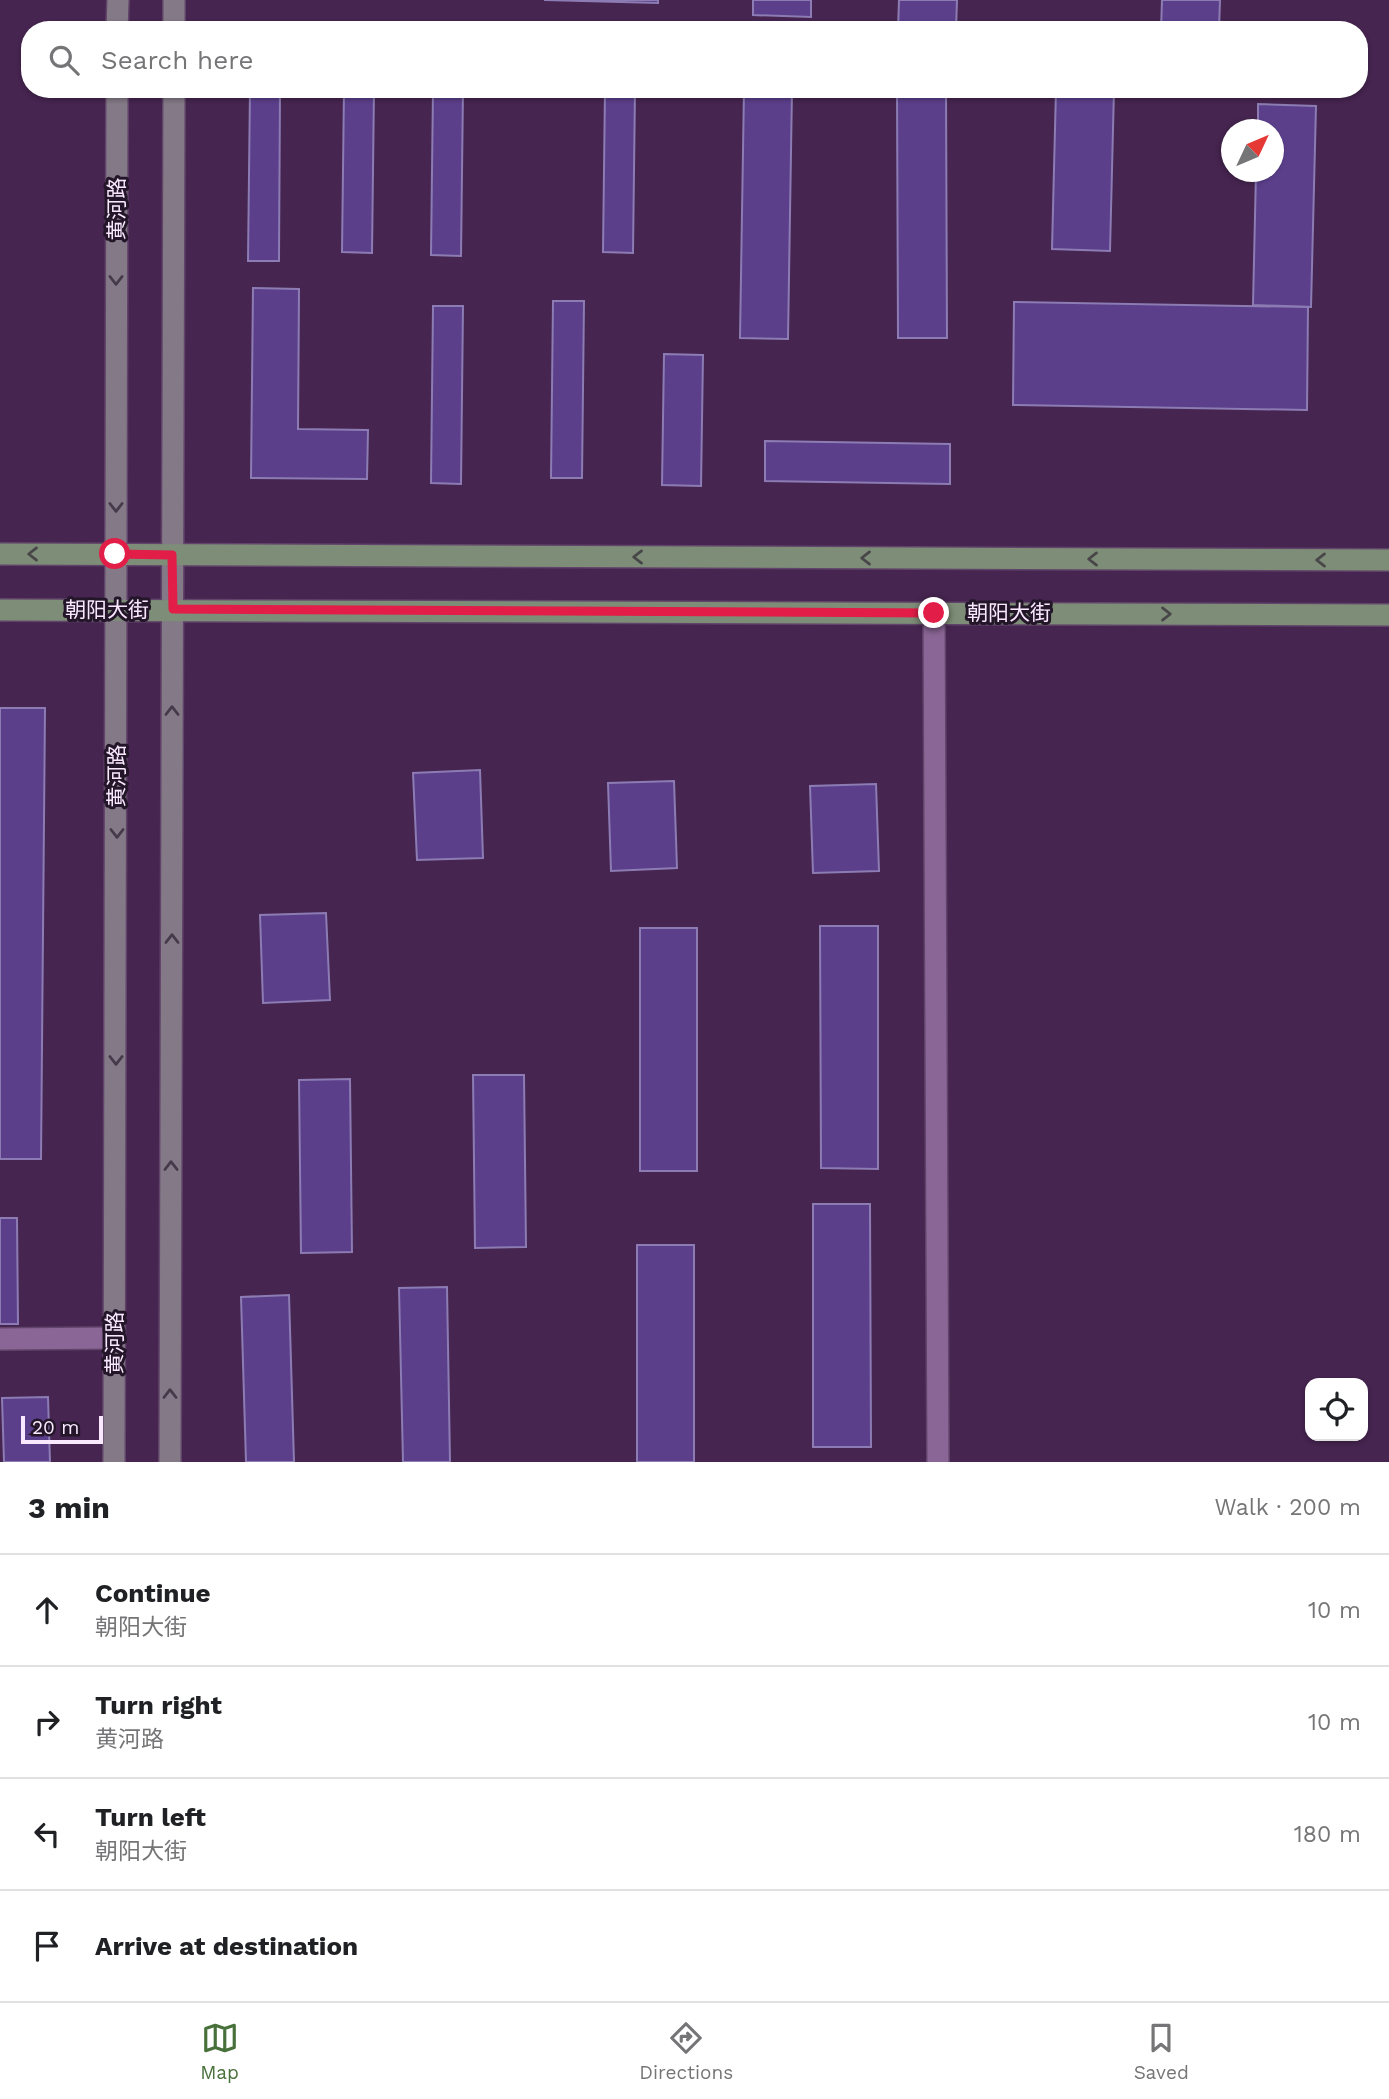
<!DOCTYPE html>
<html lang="en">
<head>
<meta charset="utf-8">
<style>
  body { margin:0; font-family:"Work Sans","Noto Sans SC",sans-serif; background:#f6f6f6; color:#202124 }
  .controls { position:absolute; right:21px; bottom:21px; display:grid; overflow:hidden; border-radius:14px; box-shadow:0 2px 5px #0004 }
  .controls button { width:63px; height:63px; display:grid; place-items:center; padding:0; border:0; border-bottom:2px solid #e0e0e0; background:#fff; color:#202124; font:35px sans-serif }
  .compass { position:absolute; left:1221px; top:119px; width:63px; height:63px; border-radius:50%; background:#fff; box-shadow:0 2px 5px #0004; rotate:46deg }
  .scale { position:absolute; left:21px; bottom:18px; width:82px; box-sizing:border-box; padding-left:7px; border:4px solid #f9e8fe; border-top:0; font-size:19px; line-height:24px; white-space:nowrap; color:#f9e8fe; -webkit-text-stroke:5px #241629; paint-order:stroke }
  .stop { position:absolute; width:21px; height:21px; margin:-16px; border:5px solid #e11d48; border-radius:50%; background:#fff }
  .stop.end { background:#e11d48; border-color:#fff; box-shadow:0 2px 7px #0008 }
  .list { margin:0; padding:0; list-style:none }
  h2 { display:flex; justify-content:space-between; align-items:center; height:91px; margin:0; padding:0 28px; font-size:30px }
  h2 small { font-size:23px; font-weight:400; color:#757577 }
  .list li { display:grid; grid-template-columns:46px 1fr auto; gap:21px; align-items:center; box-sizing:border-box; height:112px; padding:0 28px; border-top:2px solid #e0e0e0 }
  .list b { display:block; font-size:26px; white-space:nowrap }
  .list p { margin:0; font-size:23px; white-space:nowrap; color:#757577 }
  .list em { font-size:23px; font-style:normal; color:#757577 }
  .icon { flex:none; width:38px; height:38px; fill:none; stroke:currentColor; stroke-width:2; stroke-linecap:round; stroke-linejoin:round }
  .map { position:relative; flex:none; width:1389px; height:1462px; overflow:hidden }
  .search { position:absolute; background:#fff; box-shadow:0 2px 5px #0004; left:21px; right:21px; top:21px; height:77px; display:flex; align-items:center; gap:18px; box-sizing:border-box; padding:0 24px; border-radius:28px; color:#757577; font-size:26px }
  .sheet { height:539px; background:#fff }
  nav { display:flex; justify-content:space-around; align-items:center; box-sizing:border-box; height:98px; border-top:2px solid #e0e0e0; background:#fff; font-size:19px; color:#757577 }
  nav a { display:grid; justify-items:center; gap:4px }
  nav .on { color:#48703b }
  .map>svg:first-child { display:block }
  .building { fill:#5b3f8b; stroke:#8c7cb3; stroke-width:2 }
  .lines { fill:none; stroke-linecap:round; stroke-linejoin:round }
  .street-casing { stroke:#614469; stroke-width:24 }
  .secondary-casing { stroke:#614469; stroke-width:24 }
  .primary-casing { stroke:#614469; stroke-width:24 }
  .street { stroke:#8a6696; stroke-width:21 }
  .secondary { stroke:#847a87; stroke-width:21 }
  .primary { stroke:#7d8d77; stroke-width:21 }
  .oneway { stroke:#46394a }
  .oneway2 { stroke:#484648 }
  .route { stroke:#e11d48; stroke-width:9 }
  .labels { text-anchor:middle; stroke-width:6; stroke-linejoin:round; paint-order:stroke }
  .street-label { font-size:21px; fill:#f9e8fe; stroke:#241629 }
</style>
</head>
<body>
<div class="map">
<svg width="1389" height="1462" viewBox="0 0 1389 1462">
  <rect width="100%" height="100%" fill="#462550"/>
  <g class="building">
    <polygon points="544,0 658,0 658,3"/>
    <polygon points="753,0 811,0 811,17 753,15"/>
    <polygon points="899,0 957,0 956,30 898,30"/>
    <polygon points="1162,0 1220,0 1219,30 1161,30"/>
    <polygon points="250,89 280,89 279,261 248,261"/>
    <polygon points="344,89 374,89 372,253 342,252"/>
    <polygon points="433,89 463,89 461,256 431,255"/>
    <polygon points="605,89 635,89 633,253 603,252"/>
    <polygon points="744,89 792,89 788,339 740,338"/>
    <polygon points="897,89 946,89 947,338 898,338"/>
    <polygon points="1056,89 1114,89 1110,251 1052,249"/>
    <polygon points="1258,104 1316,106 1311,307 1253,305 1256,172 1274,172 1274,130 1258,130"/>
    <polygon points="253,288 299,289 298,429 368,430 367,479 251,478"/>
    <polygon points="553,301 584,301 582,478 551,478"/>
    <polygon points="1014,302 1308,307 1307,410 1013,405"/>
    <polygon points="433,306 463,306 461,484 431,483"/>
    <polygon points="664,354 703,355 701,486 662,485"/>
    <polygon points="765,441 950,444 950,484 765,481"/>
    <polygon points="0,708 45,708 41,1159 0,1159"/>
    <polygon points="480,770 483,858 417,860 413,773"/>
    <polygon points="674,781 677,868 611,871 608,783"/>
    <polygon points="876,784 879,871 813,873 810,786"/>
    <polygon points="326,913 330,1000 263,1003 260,915"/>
    <polygon points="820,926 878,926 878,1169 821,1168"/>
    <rect x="640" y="928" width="57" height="243"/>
    <polygon points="473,1075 524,1075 526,1247 475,1248"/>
    <polygon points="350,1079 352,1252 301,1253 299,1080"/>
    <polygon points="813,1204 870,1204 871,1447 813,1447"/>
    <polygon points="0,1218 17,1218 18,1324 0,1324"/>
    <rect x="637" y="1245" width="57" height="217"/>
    <polygon points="447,1287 450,1462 403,1462 399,1288"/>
    <polygon points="289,1295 294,1462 246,1462 241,1297"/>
    <polygon points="48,1397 50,1462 4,1462 2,1398"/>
  </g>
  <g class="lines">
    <defs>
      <g id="street">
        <polyline points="934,613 938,1462"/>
        <polyline points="0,1339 115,1338"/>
      </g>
      <g id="secondary">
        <polyline points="117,30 118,0"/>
        <polyline points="174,30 174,0"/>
        <polyline points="114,1462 117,89"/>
        <polyline points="170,1462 174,89"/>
      </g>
      <g id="primary">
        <polyline points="0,554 1389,560"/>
        <polyline points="0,610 1389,615"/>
      </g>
    </defs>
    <use href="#street" class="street-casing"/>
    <use href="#secondary" class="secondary-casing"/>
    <use href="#primary" class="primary-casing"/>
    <use href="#street" class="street"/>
    <use href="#secondary" class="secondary"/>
    <use href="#primary" class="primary"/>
  </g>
  <defs><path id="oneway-chevron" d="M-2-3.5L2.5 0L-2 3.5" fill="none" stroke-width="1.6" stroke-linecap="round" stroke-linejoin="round" transform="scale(1.75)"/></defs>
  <g class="oneway">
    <use href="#oneway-chevron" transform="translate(116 280) rotate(90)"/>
    <use href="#oneway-chevron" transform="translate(116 507) rotate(90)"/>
    <use href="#oneway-chevron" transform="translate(172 711) rotate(-90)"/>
    <use href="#oneway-chevron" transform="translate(117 833) rotate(90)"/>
    <use href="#oneway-chevron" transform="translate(172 939) rotate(-90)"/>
    <use href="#oneway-chevron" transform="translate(116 1060) rotate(90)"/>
    <use href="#oneway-chevron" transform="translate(171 1166) rotate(-90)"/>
    <use href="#oneway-chevron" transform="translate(170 1394) rotate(-90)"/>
  </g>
  <g class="oneway2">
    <use href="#oneway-chevron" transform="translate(33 554) rotate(180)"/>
    <use href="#oneway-chevron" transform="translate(638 557) rotate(-180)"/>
    <use href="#oneway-chevron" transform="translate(866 558) rotate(-180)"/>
    <use href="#oneway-chevron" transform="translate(1093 559) rotate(-180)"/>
    <use href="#oneway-chevron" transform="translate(1321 560) rotate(-180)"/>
    <use href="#oneway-chevron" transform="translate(1166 614)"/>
  </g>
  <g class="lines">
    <polyline class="route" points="115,554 172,555 173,609 934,613"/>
  </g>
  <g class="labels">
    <g class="street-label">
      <text transform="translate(117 209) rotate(-90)" y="7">黄河路</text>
      <text x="107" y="617">朝阳大街</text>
      <text x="1009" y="620">朝阳大街</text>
      <text transform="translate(117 776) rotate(-90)" y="7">黄河路</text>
      <text transform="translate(115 1343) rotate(-90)" y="7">黄河路</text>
    </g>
  </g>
</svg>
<div class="controls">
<button><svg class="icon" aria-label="locate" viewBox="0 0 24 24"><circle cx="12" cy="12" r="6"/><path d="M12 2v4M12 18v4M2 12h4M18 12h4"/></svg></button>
</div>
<svg class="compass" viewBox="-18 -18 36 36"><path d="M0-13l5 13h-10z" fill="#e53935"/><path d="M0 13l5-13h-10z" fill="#757577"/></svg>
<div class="scale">20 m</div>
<div class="stop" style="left:115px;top:554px"></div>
<div class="stop end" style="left:934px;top:613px"></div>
<div class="search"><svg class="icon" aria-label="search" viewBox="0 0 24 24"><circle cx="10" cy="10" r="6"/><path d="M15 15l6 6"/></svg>Search here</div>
</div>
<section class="sheet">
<h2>3 min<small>Walk · 200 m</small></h2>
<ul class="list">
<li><svg class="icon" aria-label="ahead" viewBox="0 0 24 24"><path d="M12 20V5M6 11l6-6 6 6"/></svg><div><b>Continue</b><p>朝阳大街</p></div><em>10 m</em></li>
<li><svg class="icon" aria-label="right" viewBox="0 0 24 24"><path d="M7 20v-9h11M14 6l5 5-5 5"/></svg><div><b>Turn right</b><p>黄河路</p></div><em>10 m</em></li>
<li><svg class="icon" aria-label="left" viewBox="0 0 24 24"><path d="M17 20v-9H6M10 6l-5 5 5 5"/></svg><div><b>Turn left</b><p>朝阳大街</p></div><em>180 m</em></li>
<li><svg class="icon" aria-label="arrive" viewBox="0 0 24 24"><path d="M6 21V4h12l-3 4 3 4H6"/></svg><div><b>Arrive at destination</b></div></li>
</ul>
</section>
<nav>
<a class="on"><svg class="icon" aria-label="map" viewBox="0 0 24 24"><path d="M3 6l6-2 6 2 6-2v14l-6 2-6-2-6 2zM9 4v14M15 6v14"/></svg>Map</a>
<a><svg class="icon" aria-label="directions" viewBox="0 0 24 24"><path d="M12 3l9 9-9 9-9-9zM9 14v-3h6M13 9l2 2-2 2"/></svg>Directions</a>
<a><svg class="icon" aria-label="saved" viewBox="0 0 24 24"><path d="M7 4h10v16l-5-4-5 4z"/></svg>Saved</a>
</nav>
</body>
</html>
